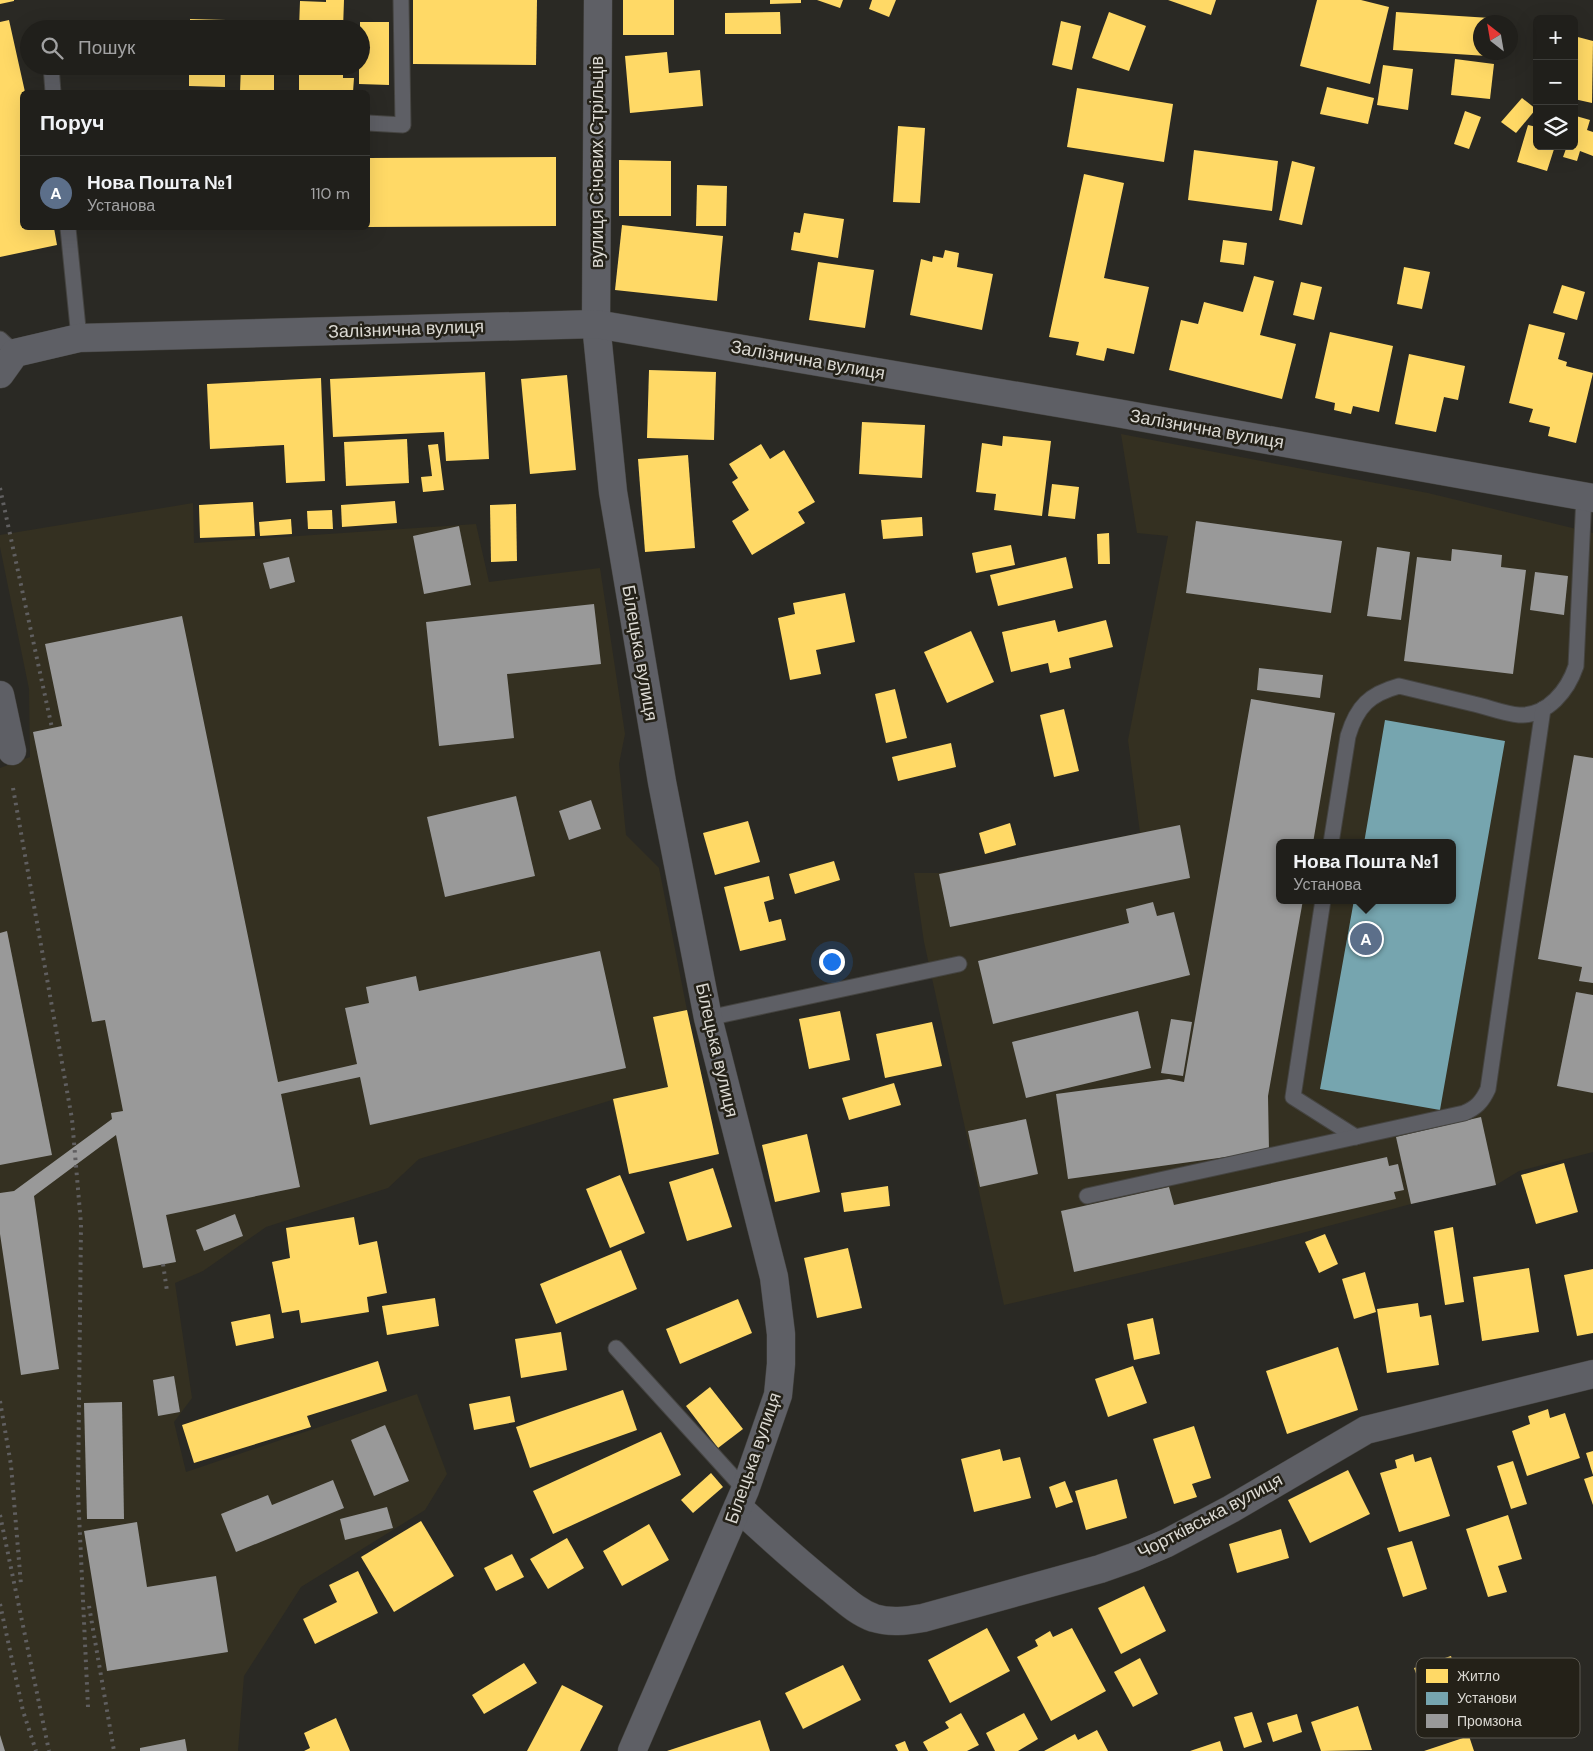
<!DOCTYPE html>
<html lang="uk">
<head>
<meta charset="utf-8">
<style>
  body { margin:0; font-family:"DM Sans",sans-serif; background:#282724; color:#f1f3f6 }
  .controls { position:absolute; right:15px; top:15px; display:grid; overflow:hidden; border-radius:8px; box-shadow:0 5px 20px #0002 }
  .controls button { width:45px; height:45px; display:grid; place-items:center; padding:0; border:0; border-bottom:1px solid #3d3d3a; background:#201f1b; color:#f1f3f6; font:25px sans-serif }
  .compass { position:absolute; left:1473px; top:15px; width:45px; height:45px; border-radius:50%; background:#201f1b; box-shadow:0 5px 20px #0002; rotate:329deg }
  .you { position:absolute; left:831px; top:961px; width:18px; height:18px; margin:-12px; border:4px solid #fff; border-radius:50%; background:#1a73e8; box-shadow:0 0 0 8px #1a73e833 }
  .badge { display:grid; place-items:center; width:32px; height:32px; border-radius:50%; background:#ea580c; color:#fff; font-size:16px; font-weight:700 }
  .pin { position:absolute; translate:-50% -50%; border:2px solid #fff; box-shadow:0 1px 5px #0006 }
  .popup { position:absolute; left:1276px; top:839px; width:180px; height:65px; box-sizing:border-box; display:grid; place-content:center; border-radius:8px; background:#201f1b; filter:drop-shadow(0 1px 4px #0005); font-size:16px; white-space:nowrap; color:#a2a2a3 }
  .popup b { font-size:19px; color:#f1f3f6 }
  .popup::after { content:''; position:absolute; left:50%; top:100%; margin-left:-10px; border:10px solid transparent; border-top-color:#201f1b }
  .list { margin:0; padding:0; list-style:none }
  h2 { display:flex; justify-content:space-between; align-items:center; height:65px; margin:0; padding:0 20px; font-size:21px }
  h2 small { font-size:16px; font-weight:400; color:#a2a2a3 }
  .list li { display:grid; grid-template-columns:32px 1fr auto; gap:15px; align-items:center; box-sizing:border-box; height:75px; padding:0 20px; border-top:1px solid #3d3d3a }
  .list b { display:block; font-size:19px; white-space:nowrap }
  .list p { margin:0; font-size:16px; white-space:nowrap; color:#a2a2a3 }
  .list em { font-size:16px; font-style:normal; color:#a2a2a3 }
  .icon { flex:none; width:28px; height:28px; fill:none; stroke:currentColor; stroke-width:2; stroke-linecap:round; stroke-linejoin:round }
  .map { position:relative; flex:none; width:1593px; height:1751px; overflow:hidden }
  .search { position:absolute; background:#201f1b; box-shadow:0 5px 20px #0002; left:20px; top:20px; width:350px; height:55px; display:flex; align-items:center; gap:12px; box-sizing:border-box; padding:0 18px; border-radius:28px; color:#a2a2a3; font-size:19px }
  .panel { position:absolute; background:#201f1b; box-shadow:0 5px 20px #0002; left:20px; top:90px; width:350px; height:140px; border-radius:8px }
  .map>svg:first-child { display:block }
  .built { fill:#343021; fill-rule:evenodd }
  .homes { fill:#ffd966 }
  .public { fill:#76a5af }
  .industry { fill:#999 }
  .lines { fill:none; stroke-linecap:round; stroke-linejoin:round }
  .service-casing { stroke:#454441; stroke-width:17 }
  .minor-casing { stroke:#454441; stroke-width:29 }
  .tertiary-casing { stroke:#454441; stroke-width:29 }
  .service { stroke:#5e5f65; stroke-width:15 }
  .minor { stroke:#5e5f65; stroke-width:28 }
  .tertiary { stroke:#5e5f65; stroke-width:28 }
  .rail { stroke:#605f60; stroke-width:4; stroke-dasharray:2.5 5; stroke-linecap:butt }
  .labels { text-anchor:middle; stroke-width:5; stroke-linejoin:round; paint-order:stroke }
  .street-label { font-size:18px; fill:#dbd9d3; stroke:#242118 }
  .key { fill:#242118; stroke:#5b5850; stroke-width:1 }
  .key-label { font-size:14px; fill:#dbd9d3 }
</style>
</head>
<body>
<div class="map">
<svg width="1593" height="1751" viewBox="0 0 1593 1751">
  <rect width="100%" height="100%" fill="#2a2924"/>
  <g class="built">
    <path d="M1121,434L1428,493L1593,533V1152L1519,1171L1496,1185L1411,1204L1253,1246L1004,1305L924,942L914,873H939L1140,833L1128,740L1168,536L1137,533ZM1280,843H1452V900H1280Z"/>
    <polygon points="193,503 194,543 476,524 489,582 600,568 625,734 619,764 626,835 659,868 687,1010 719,1154 629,1174 612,1100 419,1159 388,1188 266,1227 203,1271 175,1283 192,1398 174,1422 186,1472 417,1394 447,1474 425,1510 301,1587 244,1676 238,1751 0,1751 0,768 30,757 29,689 0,547 0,535"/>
  </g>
  <g class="homes">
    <polygon points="0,0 14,0 14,1 0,4"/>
    <polygon points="326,0 344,0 343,29 299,29 300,1 326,2"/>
    <polygon points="413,0 537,0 536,65 413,64"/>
    <rect x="623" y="0" width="51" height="35"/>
    <polygon points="770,0 801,0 801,3 770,4"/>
    <polygon points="817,0 843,0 840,8"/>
    <polygon points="872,0 896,0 889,17 869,9"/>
    <polygon points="1168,0 1216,0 1211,15"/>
    <polygon points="1317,0 1361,0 1389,7 1370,84 1300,66"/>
    <polygon points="780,12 781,34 725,34 725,13"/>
    <polygon points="1109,12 1146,26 1129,71 1092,58"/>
    <polygon points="1396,12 1506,19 1506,22 1480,22 1480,52 1504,52 1503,57 1393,50"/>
    <polygon points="190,19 226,20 226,29 190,29"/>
    <polygon points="9,20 25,92 22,92 22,228 54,228 57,245 0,257 0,22"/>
    <polygon points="241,20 275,21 275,29 241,29"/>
    <polygon points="1061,21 1081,26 1072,70 1052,65"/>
    <polygon points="66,22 156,26 156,29 65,29"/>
    <polygon points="360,22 389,22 389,85 359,84 359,66 361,66 361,29 360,29"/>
    <polygon points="1574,36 1593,41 1592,103 1574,99"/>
    <polygon points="667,52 669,73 700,70 703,106 630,113 625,56"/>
    <polygon points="1455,59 1494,64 1490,99 1451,95"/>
    <polygon points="1383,65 1413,69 1408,110 1377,105"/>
    <polygon points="189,66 225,66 225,87 189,86"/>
    <polygon points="241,66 284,66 284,68 274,69 274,91 240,91"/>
    <polygon points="299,66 343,66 343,78 354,78 353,92 299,92"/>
    <polygon points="1327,87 1374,98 1368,124 1320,114"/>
    <polygon points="1077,88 1173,104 1164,162 1067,147"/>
    <polygon points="1522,98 1536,109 1516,133 1501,122"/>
    <polygon points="1465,111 1481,117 1469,149 1454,144"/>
    <polygon points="1576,116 1590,120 1587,130 1593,132 1593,156 1580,151 1577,161 1563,157 1567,146 1574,146 1574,121"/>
    <polygon points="1528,125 1537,127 1537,146 1555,146 1547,171 1517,162"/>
    <polygon points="898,126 925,128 920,203 893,202"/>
    <polygon points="1194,150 1278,161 1272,211 1188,200"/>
    <polygon points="556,157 556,226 368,227 368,158"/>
    <polygon points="619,160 671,161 671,216 619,216"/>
    <polygon points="1292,161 1315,167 1302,225 1279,220"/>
    <polygon points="1084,174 1124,183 1104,278 1149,287 1134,354 1107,348 1104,361 1076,355 1079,342 1049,337"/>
    <polygon points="697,185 727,186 726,226 696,226"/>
    <polygon points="804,213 844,219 838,258 791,250 794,232 800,233"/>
    <polygon points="622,225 723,236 717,301 615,290"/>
    <polygon points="1223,240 1247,243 1244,265 1220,262"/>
    <polygon points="945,250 959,253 957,267 993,274 982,330 910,315 921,259 932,262 933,256 943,258"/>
    <polygon points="818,262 874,270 865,328 809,320"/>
    <polygon points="1404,267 1430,272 1422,309 1397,304"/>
    <polygon points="1254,276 1274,281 1260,335 1296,344 1282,399 1169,370 1181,320 1198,324 1204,302 1243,312"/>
    <polygon points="1301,282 1322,287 1314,320 1293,315"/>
    <polygon points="1562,285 1585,292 1577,320 1553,313"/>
    <polygon points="1529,324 1565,333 1558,359 1567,362 1566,366 1593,373 1576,443 1548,436 1550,427 1529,422 1533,409 1509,403"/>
    <polygon points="1330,332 1393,346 1379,412 1353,406 1351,414 1334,410 1335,403 1315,398"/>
    <polygon points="1409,354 1465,366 1458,400 1444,397 1436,432 1395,424"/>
    <polygon points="649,370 716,372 714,440 647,438"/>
    <polygon points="485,372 489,459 446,461 444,432 333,437 330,379"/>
    <polygon points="567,375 576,470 530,474 521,379"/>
    <polygon points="321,378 325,481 286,483 284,445 210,449 207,384"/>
    <polygon points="862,422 925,425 922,478 859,474"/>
    <polygon points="1003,436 1051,441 1042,516 994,510 996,494 976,492 982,443 1002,446"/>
    <polygon points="407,439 409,483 346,486 344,442"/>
    <polygon points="438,444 444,490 423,492 421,477 432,476 428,445"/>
    <polygon points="761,444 770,459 784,450 815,502 798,512 805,523 752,555 732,521 749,510 732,482 738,478 729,464"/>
    <polygon points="688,455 695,548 645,552 638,459"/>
    <polygon points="1052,484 1079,487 1075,519 1048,516"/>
    <polygon points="395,501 397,523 342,527 341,505"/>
    <polygon points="253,502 255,536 200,538 199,505"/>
    <polygon points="516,504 517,561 491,562 490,505"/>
    <polygon points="332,510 333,529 308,529 307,511"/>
    <polygon points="922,517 923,536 883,539 881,520"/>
    <polygon points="291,519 292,534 260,536 259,522"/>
    <polygon points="1109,533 1110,564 1098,564 1097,534"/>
    <polygon points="1011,545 1015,565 976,573 972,553"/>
    <polygon points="1066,557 1073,588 998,606 990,575"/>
    <polygon points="845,593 855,642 816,650 821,674 790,680 778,618 795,614 793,603"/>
    <polygon points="1055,620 1058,632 1106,620 1113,647 1069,658 1071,668 1050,673 1048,663 1011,672 1002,632"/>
    <polygon points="971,631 994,682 947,703 924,652"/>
    <polygon points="895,689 907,738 886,743 875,694"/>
    <polygon points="1064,709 1079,771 1054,777 1040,715"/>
    <polygon points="951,743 956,767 898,781 892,757"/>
    <polygon points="748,821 760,862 715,875 703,833"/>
    <polygon points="1010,823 1016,845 985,854 979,833"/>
    <polygon points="834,861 840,880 795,894 789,874"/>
    <polygon points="769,876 774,899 764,902 769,922 781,919 786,940 740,951 724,887"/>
    <polygon points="687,1010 719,1154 629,1174 613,1099 668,1087 653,1017"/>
    <polygon points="840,1011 850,1060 809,1069 799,1019"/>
    <polygon points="932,1022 942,1066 885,1078 876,1034"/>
    <polygon points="894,1083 901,1105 849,1120 842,1098"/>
    <polygon points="807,1134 820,1192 775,1202 762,1145"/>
    <polygon points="1564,1163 1578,1212 1536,1224 1521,1175"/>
    <polygon points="713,1168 732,1227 687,1241 669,1182"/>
    <polygon points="620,1175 645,1233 610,1248 586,1189"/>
    <polygon points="888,1186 890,1206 844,1212 841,1193"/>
    <polygon points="354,1217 359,1245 377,1241 387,1293 367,1297 369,1312 301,1323 299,1310 282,1313 272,1262 290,1258 286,1228"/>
    <polygon points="1453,1227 1464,1302 1445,1305 1434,1231"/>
    <polygon points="1325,1234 1338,1264 1319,1273 1305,1242"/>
    <polygon points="848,1248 862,1308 817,1318 804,1258"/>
    <polygon points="621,1250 637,1289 556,1324 540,1284"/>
    <polygon points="1529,1268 1539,1332 1482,1341 1473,1277"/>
    <polygon points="1593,1269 1593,1333 1577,1336 1564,1275"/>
    <polygon points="1365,1272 1376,1312 1354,1319 1342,1279"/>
    <polygon points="435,1298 439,1326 387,1335 382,1306"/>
    <polygon points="738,1299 752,1333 680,1364 666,1329"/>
    <polygon points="1418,1303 1420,1317 1431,1315 1439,1365 1387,1373 1377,1309"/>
    <polygon points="270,1314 274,1338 236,1346 231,1322"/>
    <polygon points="1153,1318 1160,1354 1134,1360 1127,1324"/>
    <polygon points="561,1332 567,1370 521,1378 515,1339"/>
    <polygon points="1338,1347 1358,1410 1287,1434 1266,1371"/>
    <polygon points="378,1361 387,1391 307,1416 311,1427 194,1463 182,1425"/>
    <polygon points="1133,1366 1147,1403 1108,1417 1095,1379"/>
    <polygon points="710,1387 743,1429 718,1448 686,1406"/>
    <polygon points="623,1390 637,1430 530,1468 516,1427"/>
    <polygon points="510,1396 515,1422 474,1430 469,1404"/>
    <polygon points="1548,1409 1550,1418 1565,1413 1580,1458 1527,1476 1512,1431 1530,1424 1528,1416"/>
    <polygon points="1194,1426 1211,1478 1192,1484 1197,1497 1174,1504 1153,1439"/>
    <polygon points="661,1432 681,1475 553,1534 533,1491"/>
    <polygon points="1000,1449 1003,1461 1020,1457 1031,1498 974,1512 961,1459"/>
    <polygon points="1593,1451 1593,1475 1586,1453"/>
    <polygon points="1413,1454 1415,1462 1431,1457 1450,1516 1399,1532 1380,1473 1397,1468 1395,1460"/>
    <polygon points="1513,1461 1527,1504 1511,1509 1497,1466"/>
    <polygon points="1348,1470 1370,1514 1310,1543 1288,1500"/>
    <polygon points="711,1473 723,1487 693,1513 681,1500"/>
    <polygon points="1593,1476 1593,1505 1584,1479"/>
    <polygon points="1117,1479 1127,1518 1086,1530 1075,1491"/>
    <polygon points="1065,1481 1073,1502 1056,1508 1049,1487"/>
    <polygon points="1508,1515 1522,1559 1498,1566 1507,1592 1488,1597 1466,1529"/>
    <polygon points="421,1521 454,1576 394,1612 361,1557"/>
    <polygon points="649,1524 669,1560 622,1586 603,1551"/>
    <polygon points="1281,1529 1289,1558 1237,1573 1229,1544"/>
    <polygon points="567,1538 584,1568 548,1589 530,1559"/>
    <polygon points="1412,1541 1427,1589 1403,1597 1387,1548"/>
    <polygon points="512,1554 524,1577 496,1591 484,1568"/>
    <polygon points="358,1571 378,1613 315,1644 303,1619 337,1602 329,1585"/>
    <polygon points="1144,1586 1166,1631 1121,1654 1098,1608"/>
    <polygon points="987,1628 1010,1671 950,1703 928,1660"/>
    <polygon points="1072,1628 1106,1691 1051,1721 1017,1657 1038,1646 1035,1640 1050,1631 1053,1637"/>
    <polygon points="1451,1656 1458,1678 1422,1690 1414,1668"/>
    <polygon points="1140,1658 1158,1694 1133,1707 1114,1672"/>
    <polygon points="524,1663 537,1683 484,1714 472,1695"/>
    <polygon points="843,1665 861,1700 803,1729 785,1693"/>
    <polygon points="562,1685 603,1706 580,1751 527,1751"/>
    <polygon points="1358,1706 1372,1750 1321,1751 1311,1722"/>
    <polygon points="1252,1712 1262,1742 1244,1748 1234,1717"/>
    <polygon points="961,1713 979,1745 967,1751 928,1751 923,1742 949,1728 945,1722"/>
    <polygon points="1024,1713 1038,1739 1018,1751 995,1751 986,1733"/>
    <polygon points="1297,1714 1302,1732 1273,1742 1267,1723"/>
    <polygon points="336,1718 350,1751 304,1751 310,1748 304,1733"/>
    <polygon points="760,1720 770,1751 667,1751"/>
    <polygon points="1097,1730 1108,1751 1044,1751 1075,1734 1078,1740"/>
    <polygon points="1469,1736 1474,1751 1424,1751"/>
    <polygon points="905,1741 909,1751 898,1751 895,1745"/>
    <polygon points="1220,1741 1223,1751 1190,1751"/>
  </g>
  <polygon class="public" points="1385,720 1505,741 1440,1110 1320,1089 1354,900 1452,900 1452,843 1364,843"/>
  <g class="industry">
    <polygon points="1196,521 1342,541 1331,613 1186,593"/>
    <polygon points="459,526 471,585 424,594 413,536"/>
    <polygon points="1377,547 1410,552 1401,620 1367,616"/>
    <polygon points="1452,549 1502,555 1501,567 1526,570 1513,674 1404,661 1417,557 1451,561"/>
    <polygon points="289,557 295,582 270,589 263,563"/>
    <polygon points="1535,572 1568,576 1564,615 1530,610"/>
    <polygon points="594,604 601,664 507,674 514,738 439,746 426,622"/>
    <polygon points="182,616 278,1082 357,1064 345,1008 369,1003 366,987 416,976 419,991 600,951 626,1068 370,1125 360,1077 281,1094 300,1187 166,1215 176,1262 143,1268 116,1135 34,1196 59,1369 21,1375 0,1234 0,1193 14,1191 112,1119 111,1113 123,1111 105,1020 92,1022 33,732 62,726 45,644"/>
    <polygon points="1259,668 1323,675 1320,698 1257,690"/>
    <polygon points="1251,699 1335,713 1313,843 1280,843 1280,900 1303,900 1268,1096 1269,1151 1068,1179 1056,1094 1169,1079 1184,1082"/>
    <polygon points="1574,755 1593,758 1593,983 1579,981 1582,967 1538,959"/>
    <polygon points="516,796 535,876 445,897 427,817"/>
    <polygon points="591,800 601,829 569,840 559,811"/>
    <polygon points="1180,825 1190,878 950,927 939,874"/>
    <polygon points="1153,902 1157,916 1174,912 1190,975 993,1024 978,961 1129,923 1126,909"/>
    <polygon points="7,931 52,1155 0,1165 0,933"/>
    <polygon points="1576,992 1593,995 1593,1093 1557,1086"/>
    <polygon points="1138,1011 1151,1068 1026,1098 1012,1042"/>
    <polygon points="1171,1019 1192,1022 1183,1076 1161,1073"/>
    <polygon points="1481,1117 1496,1185 1411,1204 1396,1137"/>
    <polygon points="1026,1119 1038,1174 980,1187 968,1131"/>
    <polygon points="1387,1157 1389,1166 1398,1164 1404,1190 1394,1192 1396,1199 1074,1272 1061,1211 1169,1187 1174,1205"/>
    <polygon points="235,1214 243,1236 204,1251 196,1230"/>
    <polygon points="174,1376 180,1412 158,1416 153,1380"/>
    <polygon points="122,1402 124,1519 87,1519 84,1403"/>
    <polygon points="385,1425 409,1481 374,1496 351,1440"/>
    <polygon points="333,1480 344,1508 236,1552 221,1514 268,1495 272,1505"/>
    <polygon points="387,1507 393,1528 345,1540 340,1519"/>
    <polygon points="137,1522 147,1587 216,1576 228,1652 107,1671 84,1531"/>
    <polygon points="0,1735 5,1751 0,1751"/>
    <polygon points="185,1739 187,1751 140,1751 140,1748"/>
  </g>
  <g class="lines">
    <defs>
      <g id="service">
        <polyline points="51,66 53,92"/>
        <polyline points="368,123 403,125 401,0"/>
        <polyline points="68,228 79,338"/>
        <polyline points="0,339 15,353"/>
        <path d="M1331,843L1348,736C1357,706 1370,694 1399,686C1424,692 1449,698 1474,704C1488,707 1505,714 1519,715C1548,716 1568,690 1576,666L1584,496"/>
        <polyline points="1323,900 1293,1097 1356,1137"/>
        <polyline points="708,1018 959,964"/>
        <path d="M1087,1196L1464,1113C1476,1108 1482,1102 1488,1089L1543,709"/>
        <polyline points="616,1348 745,1490"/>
      </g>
      <g id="minor">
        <polyline points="596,324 598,0"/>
        <path d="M738,1507C768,1535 798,1562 830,1588C844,1599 857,1612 874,1618C890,1623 906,1621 923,1618L1100,1569L1134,1557L1167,1543L1231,1509L1366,1430L1593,1374"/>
      </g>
      <g id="tertiary">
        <polyline points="596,324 613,492 662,782 708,1018 774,1277 781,1334 781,1364 778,1395 745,1490 632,1751"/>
        <polyline points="0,374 15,353 79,338 596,324 1117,413 1593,498"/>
        <polyline points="0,695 12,751"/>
      </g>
    </defs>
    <use href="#service" class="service-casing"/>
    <use href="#minor" class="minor-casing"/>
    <use href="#tertiary" class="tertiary-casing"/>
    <use href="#service" class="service"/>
    <use href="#minor" class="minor"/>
    <use href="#tertiary" class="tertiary"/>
    <g class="rail">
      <polyline points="0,488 52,728"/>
      <polyline points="13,788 72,1119 81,1224 78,1493 88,1707"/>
      <polyline points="163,1264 167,1291"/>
      <polyline points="0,1401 11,1465 21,1585"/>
      <polyline points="0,1515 49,1751"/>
      <polyline points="0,1604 23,1711 36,1751"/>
      <polyline points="89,1606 114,1751"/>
    </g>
  </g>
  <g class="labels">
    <g class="street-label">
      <text transform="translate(597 162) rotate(-90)" y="6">вулиця Січових Стрільців</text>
      <text transform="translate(406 329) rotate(-2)" y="6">Залізнична вулиця</text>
      <text transform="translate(808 360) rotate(10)" y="6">Залізнична вулиця</text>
      <text transform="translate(1207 429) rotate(10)" y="6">Залізнична вулиця</text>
      <text transform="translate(640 653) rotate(80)" y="6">Білецька вулиця</text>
      <text transform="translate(717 1050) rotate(77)" y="6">Білецька вулиця</text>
      <text transform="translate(753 1458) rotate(-71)" y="6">Білецька вулиця</text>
      <text transform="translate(1210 1516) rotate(-28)" y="6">Чортківська вулиця</text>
    </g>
  </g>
  <rect x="1416" y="1658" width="164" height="80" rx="8" class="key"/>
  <rect x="1426" y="1669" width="22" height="14" fill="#ffd966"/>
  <rect x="1426" y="1692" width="22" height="13" fill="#76a5af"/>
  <rect x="1426" y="1714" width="22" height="14" fill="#999"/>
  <g class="key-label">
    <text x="1457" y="1681">Житло</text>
    <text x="1457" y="1703">Установи</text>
    <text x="1457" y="1726">Промзона</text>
  </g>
</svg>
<div class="controls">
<button>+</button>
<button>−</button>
<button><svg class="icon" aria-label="layers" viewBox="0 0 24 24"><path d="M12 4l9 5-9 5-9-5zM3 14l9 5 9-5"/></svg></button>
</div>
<svg class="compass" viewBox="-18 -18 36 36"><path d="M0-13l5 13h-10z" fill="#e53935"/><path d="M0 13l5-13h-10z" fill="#a2a2a3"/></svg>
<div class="you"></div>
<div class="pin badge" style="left:1366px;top:939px;background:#5c6f8a">A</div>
<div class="popup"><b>Нова Пошта №1</b>Установа</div>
<div class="search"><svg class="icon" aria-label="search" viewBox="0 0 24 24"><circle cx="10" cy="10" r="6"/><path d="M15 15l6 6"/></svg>Пошук</div>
<section class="panel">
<h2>Поруч<small></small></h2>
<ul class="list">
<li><span class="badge" style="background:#5c6f8a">A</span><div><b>Нова Пошта №1</b><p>Установа</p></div><em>110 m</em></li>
</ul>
</section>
</div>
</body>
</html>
